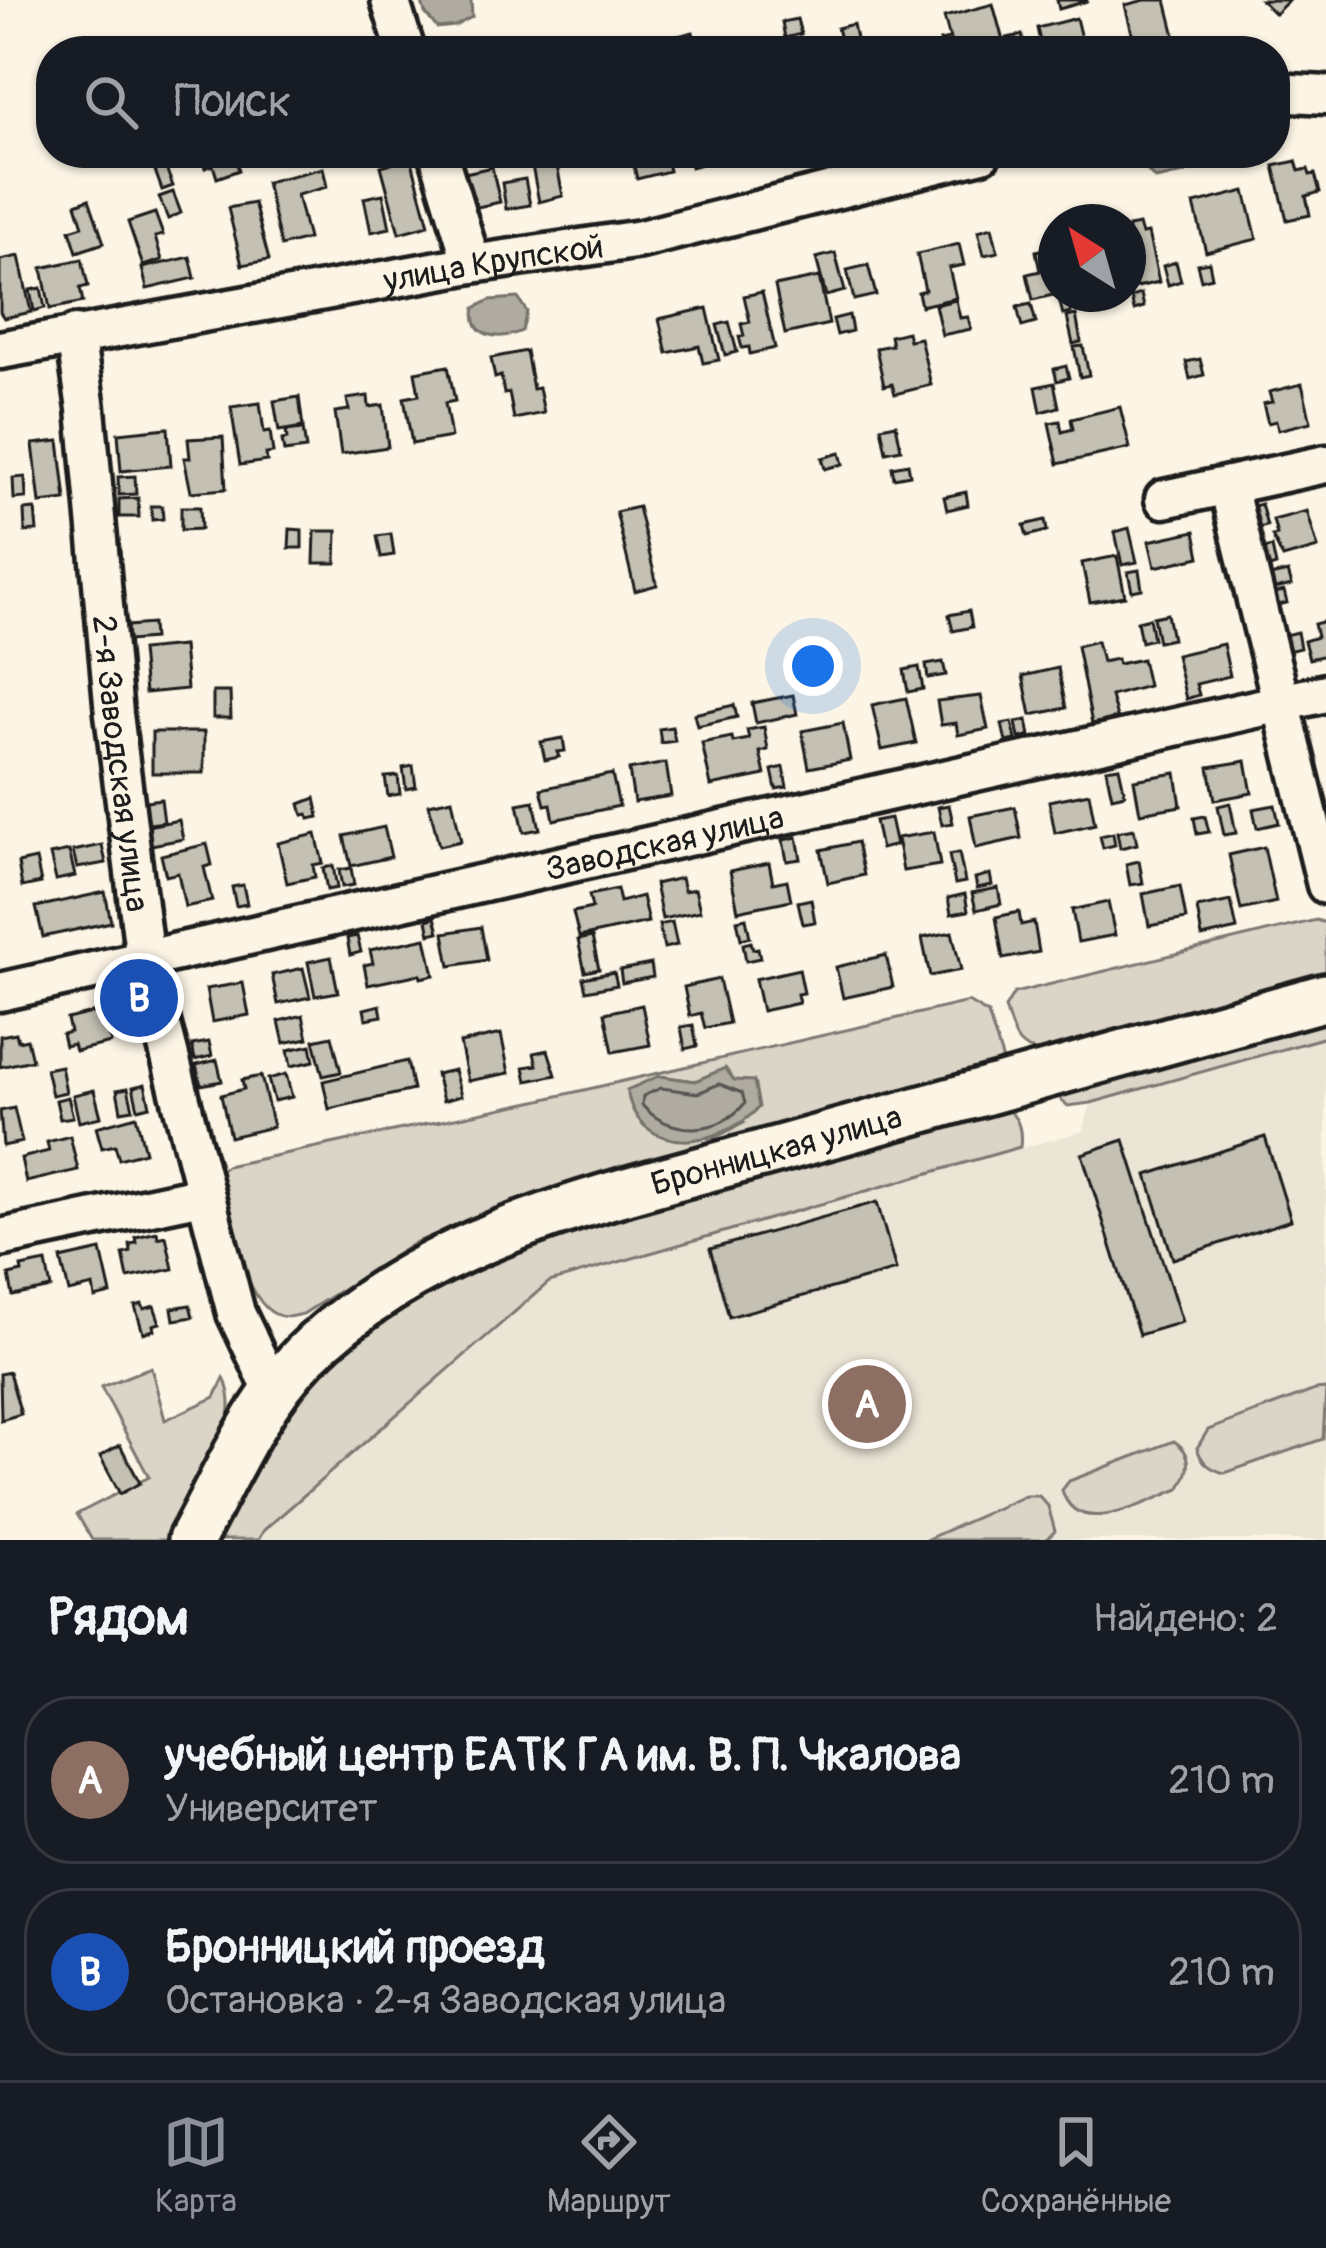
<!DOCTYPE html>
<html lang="ru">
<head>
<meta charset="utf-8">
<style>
  body { margin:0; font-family:Pangolin,sans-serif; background:#242831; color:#f1f3f6 }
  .compass { position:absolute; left:1038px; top:204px; width:108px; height:108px; border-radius:50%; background:#171b24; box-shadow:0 3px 9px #0004; rotate:323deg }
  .you { position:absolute; left:813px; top:666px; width:42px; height:42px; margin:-30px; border:9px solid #fff; border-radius:50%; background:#1a73e8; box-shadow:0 0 0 18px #1a73e833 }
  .badge { display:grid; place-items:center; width:78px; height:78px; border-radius:50%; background:#8c9099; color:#fff; font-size:39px; font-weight:700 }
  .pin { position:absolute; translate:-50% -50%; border:6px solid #fff; box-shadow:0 3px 12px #0006 }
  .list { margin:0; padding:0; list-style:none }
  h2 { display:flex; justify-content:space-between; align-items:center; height:156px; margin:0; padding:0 48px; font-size:51px }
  h2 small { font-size:39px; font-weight:400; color:#9ea1a6 }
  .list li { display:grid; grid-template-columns:78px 1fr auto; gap:36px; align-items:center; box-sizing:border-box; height:168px; margin:0 24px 24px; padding:0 24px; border:3px solid #363941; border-radius:48px }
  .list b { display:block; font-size:45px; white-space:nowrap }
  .list p { margin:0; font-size:39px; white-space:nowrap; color:#9ea1a6 }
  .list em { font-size:39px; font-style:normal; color:#9ea1a6 }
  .icon { flex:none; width:66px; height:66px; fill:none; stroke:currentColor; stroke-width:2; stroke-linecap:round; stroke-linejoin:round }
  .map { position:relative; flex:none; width:1326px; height:1540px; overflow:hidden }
  .search { position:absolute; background:#171b24; box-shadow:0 3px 9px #0004; left:36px; right:36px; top:36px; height:132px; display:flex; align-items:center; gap:30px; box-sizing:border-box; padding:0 42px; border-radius:48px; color:#9ea1a6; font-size:45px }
  .sheet { height:540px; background:#171b24 }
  nav { display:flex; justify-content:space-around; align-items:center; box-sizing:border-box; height:168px; border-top:3px solid #363941; background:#171b24; font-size:33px; color:#9ea1a6 }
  nav a { display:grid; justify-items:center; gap:6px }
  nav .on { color:#8c9099 }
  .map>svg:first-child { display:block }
  .built { fill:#ebe5d6 }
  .green { fill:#dbd5c8; stroke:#7c7872; stroke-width:3; fill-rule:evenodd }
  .water { fill:#b0aba1; stroke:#75726c; stroke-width:3 }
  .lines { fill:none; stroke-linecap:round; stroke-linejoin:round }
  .shore { stroke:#575551; stroke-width:3 }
  .building { fill:#c4c0b3; stroke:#1c1c1c; stroke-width:3 }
  .minor-casing { stroke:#1c1c1c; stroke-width:45 }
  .major-casing { stroke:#1c1c1c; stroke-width:54 }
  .minor { stroke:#fcf5e5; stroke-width:36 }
  .major { stroke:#fcf5e5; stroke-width:45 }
  .labels { text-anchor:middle; stroke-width:10; stroke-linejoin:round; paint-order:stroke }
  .street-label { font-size:33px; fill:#1c1c1c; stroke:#fcf5e5 }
</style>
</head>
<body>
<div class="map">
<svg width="1326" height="1540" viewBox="0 0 1326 1540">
  <rect width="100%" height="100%" fill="#fcf5e5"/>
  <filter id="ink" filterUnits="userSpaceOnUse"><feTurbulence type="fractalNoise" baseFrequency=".00833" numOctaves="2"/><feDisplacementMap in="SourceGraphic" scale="24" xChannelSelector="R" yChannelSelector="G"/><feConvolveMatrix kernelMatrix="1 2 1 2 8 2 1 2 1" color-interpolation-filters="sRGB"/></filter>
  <g filter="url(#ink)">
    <polygon class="built" points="1326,1037 1326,1540 259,1540 268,1525 549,1282 1083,1131 1091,1103"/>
    <g class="green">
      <path d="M1316,920L1326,923V972L1316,977L1045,1051C1015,1053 1013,1032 1005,1008L1014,993Z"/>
      <path d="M968,1002L988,1014L1005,1067L725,1144L475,1219L416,1242L303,1314C293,1316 285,1319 275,1314C242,1299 227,1206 218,1173L226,1166L536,1101ZM659,1076L696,1081L744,1123L710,1140Z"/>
      <polygon points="1326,1011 1326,1037 1091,1103 1068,1106 1061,1100 1061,1091"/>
      <path d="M1005,1108C1019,1117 1022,1130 1020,1147L549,1282L264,1530L258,1540H218L287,1414L316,1376L343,1347L456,1272L580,1227Z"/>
      <path d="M151,1367L165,1420L215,1397L224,1378C249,1430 191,1498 165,1540H92L77,1514L149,1477L101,1387Z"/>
      <path d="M1326,1389L1323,1439L1225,1473C1210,1469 1202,1463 1197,1448L1208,1430L1315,1390Z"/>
      <path d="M1174,1441C1194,1454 1191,1471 1179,1489C1141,1504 1076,1540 1062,1490L1069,1481Z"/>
      <polygon points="1025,1496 1039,1496 1048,1506 1055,1531 1046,1540 925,1540"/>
    </g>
    <g class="water">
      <polygon points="421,0 471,0 472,17 455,26 437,28 425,13"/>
      <polygon points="1141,153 1189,153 1191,164 1185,173 1155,179 1146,169"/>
      <path d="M518,298L527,312L522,331C501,341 469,338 475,308L490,300Z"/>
      <path d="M725,1068L734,1080L754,1081L759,1107C722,1148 638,1160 627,1090L659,1076L695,1081Z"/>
    </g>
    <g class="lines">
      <path class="shore" d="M719,1084L742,1093L745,1103C719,1136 668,1136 642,1105L643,1096L661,1088L698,1093Z"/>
    </g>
    <g class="building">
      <polygon points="1057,0 1087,0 1087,1 1059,9"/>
      <polygon points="1145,0 1166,0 1178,48 1154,51 1151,37 1134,41 1125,5"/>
      <polygon points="1261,0 1289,0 1275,14"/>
      <polygon points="993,4 1005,48 943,51 940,41 950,39 944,17"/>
      <polygon points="1076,18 1084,51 1049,51 1048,44 1041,46 1037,28"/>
      <polygon points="797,19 801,34 785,38 782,22"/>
      <polygon points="853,24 856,39 841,43 837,28"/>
      <polygon points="693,32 697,51 669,51 666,39"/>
      <polygon points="1022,35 1026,51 1010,51 1007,38"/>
      <polygon points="592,41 596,51 577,51 576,46"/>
      <polygon points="200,153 233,153 239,170 217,178 213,165 205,168"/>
      <polygon points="631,153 665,153 669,171 637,179"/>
      <polygon points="688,153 726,153 727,157 691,167"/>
      <polygon points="411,158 429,225 399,233 381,166"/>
      <polygon points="163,161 173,186 162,190 153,165"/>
      <polygon points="556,161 563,196 539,202 532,166"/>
      <polygon points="1296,161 1299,171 1308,169 1310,175 1315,174 1320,192 1306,196 1310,215 1287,220 1274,166"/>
      <polygon points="492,167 500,202 473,208 465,173"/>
      <polygon points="323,168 327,187 297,195 308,239 281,246 266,182"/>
      <polygon points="525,179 530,205 506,209 502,183"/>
      <polygon points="1245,191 1257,239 1206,252 1194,204"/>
      <polygon points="173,192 181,213 168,219 159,197"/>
      <polygon points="383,194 390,228 371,232 364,198"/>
      <polygon points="89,199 104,243 77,252 70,230 83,226 76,204"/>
      <polygon points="254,203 269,260 242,265 228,208"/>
      <polygon points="155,213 163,235 155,237 162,260 143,266 128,222"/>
      <polygon points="1139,225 1142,234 1148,233 1159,282 1128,289 1128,227"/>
      <polygon points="992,227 998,252 984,255 978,231"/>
      <polygon points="959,244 964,265 949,268 956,298 921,306 918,292 925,290 917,254"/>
      <polygon points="1056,247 1057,294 1033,300 1027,274 1040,271 1036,251"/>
      <polygon points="835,253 845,291 826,296 816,258"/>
      <polygon points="19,256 31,312 4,318 0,312 0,260"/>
      <polygon points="190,257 195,278 147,289 142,268"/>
      <polygon points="82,259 88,286 80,288 83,302 50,309 42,268"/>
      <polygon points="1176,262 1181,281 1168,285 1163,266"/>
      <polygon points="1209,262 1212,277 1201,280 1197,264"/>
      <polygon points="868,265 876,295 854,300 847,270"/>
      <polygon points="819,277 829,324 785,334 775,286"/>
      <polygon points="41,288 45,308 34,311 30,290"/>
      <polygon points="762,292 775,348 750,354 749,347 742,348 739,337 744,336 741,324 750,322 744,296"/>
      <polygon points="1141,294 1144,307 1134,310 1131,297"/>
      <polygon points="1067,296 1071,313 1063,315 1059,299"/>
      <polygon points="956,300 960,318 968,317 971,329 942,335 935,305"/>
      <polygon points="1031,304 1036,323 1022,327 1017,307"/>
      <polygon points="707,308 719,360 703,363 699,346 667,353 659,319"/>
      <polygon points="849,315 852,331 837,335 833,319"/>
      <polygon points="1076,315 1081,342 1073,344 1067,317"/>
      <polygon points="729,322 737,352 725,355 717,325"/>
      <polygon points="907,332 909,340 920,338 931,385 895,394 892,384 884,386 876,348 892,345 890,336"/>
      <polygon points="1083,346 1089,375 1080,377 1074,347"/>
      <polygon points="526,351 533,389 539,388 544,413 514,419 509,393 504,394 501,376 495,378 491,358"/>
      <polygon points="1200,359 1204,375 1190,379 1186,362"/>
      <polygon points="448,366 455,401 445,403 451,437 412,444 404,398 419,395 415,372"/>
      <polygon points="1066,366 1069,378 1057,381 1054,369"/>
      <polygon points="1054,383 1059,407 1041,412 1036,387"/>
      <polygon points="1302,384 1311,422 1278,430 1276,421 1268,423 1263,404 1272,402 1269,392"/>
      <polygon points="368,396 369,407 383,405 388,447 341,454 335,412 349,410 347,399"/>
      <polygon points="299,397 303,427 279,431 274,401"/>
      <polygon points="260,403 264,432 270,431 273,453 266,454 267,461 240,465 231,407"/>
      <polygon points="1120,407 1130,448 1058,464 1049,423 1060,421 1062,432 1073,429 1071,419"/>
      <polygon points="896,424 901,449 886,452 881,427"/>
      <polygon points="168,428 171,466 121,471 118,433"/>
      <polygon points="303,429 306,449 284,452 282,440 287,439 286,431"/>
      <polygon points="223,437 226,489 191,492 184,458 190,458 188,439"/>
      <polygon points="59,441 66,500 40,503 33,444"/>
      <polygon points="840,453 843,464 825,469 822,458"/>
      <polygon points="908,464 910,475 894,478 892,467"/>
      <polygon points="135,476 136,494 119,495 118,477"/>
      <polygon points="25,477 26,498 14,499 13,478"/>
      <polygon points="966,492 968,505 947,510 944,497"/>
      <polygon points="138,498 139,517 119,517 119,499"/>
      <polygon points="1261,504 1267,526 1255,529 1250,507"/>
      <polygon points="151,506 162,506 163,519 152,520"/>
      <polygon points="181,507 200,507 201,529 181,530"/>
      <polygon points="638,507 657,585 635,591 616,512"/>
      <polygon points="35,509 37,531 25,532 24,510"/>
      <polygon points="1307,511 1318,548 1283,558 1272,536 1277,535 1273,520"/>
      <polygon points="1045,520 1047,531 1027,536 1024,525"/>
      <polygon points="1129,528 1137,562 1122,565 1115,532"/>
      <polygon points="290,529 302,530 302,548 289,548"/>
      <polygon points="315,531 337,531 336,563 314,563"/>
      <polygon points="1195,531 1200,557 1155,567 1149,541"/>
      <polygon points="391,534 394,555 381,557 377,536"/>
      <polygon points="1272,547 1276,566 1263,570 1258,551"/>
      <polygon points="1117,556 1125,596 1090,602 1082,563"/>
      <polygon points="1139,570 1142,589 1132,591 1128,572"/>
      <polygon points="1288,572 1292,585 1268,591 1265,577"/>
      <polygon points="1284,591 1287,603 1270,607 1267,595"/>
      <polygon points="969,611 972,627 953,631 949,615"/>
      <polygon points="1167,614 1172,639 1158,642 1153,617"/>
      <polygon points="1149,618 1153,639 1141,642 1137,621"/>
      <polygon points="1326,621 1326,655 1309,659 1304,641 1317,637 1314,624"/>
      <polygon points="152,624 153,639 128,641 127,626"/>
      <polygon points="1297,632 1300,648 1280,653 1276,637"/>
      <polygon points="1097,641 1102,662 1117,659 1118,664 1142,659 1148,686 1111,696 1117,718 1092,724 1077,646"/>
      <polygon points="1223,644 1230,676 1196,684 1199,695 1186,699 1176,655"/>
      <polygon points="183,646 187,689 145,693 141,650"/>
      <polygon points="943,662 946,675 928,678 926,665"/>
      <polygon points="919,667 923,689 908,692 904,670"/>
      <polygon points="1058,668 1066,708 1031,715 1023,676"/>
      <polygon points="213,692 230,692 231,718 213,718"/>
      <polygon points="793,695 797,714 756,723 752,703"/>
      <polygon points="981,696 988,729 958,735 956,723 941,725 937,701"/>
      <polygon points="906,698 916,743 882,750 872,705"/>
      <polygon points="734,705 737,717 697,726 694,714"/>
      <polygon points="1027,720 1030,736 1019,738 1016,722"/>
      <polygon points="1012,722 1016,740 1006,742 1002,724"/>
      <polygon points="843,723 850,760 809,768 802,731"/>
      <polygon points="672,727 675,741 661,743 659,729"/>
      <polygon points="764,727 768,750 760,752 765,775 711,786 702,743 732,737 733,742 749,739 747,730"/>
      <rect x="152" y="732" width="52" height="41"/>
      <polygon points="563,738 565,751 557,752 559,757 545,760 541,742"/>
      <polygon points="1246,761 1252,793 1215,800 1209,767"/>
      <polygon points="666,763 671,796 634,802 629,770"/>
      <polygon points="413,766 416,787 406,789 403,768"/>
      <polygon points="783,767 787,787 776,789 772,770"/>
      <polygon points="1119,767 1125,794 1112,797 1106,769"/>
      <polygon points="1176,773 1181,806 1140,813 1134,780"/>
      <polygon points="612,774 619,806 554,820 551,804 545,805 541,789"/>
      <polygon points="398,776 400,794 388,796 385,777"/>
      <polygon points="1089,793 1095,824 1055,833 1049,801"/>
      <polygon points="315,798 319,817 309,819 308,814 303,815 300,804"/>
      <polygon points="161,799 164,822 142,825 139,802"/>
      <polygon points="452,799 461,841 439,846 429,804"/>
      <polygon points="534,801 540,829 524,832 518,804"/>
      <polygon points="1230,803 1236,833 1224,835 1218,806"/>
      <polygon points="949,805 953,823 942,825 938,807"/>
      <polygon points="1275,805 1279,823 1257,828 1253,809"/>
      <polygon points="1015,807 1021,838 976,848 970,816"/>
      <polygon points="1205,816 1209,832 1197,834 1194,818"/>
      <polygon points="890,818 896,845 881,849 875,821"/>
      <polygon points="179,820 183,839 146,846 142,827"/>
      <polygon points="384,827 391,857 351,866 344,836"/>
      <polygon points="1134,829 1137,844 1120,848 1117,832"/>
      <polygon points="934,832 940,865 903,871 897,838"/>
      <polygon points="1113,833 1115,845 1103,848 1100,836"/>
      <polygon points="316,834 323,863 313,865 315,877 287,883 278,843"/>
      <polygon points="797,837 801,859 787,861 783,840"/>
      <polygon points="857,842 864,875 828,883 821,850"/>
      <polygon points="207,844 212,865 204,867 212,901 185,907 178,873 166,876 161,855"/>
      <polygon points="102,845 106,863 77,868 73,851"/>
      <polygon points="1264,847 1276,902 1241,910 1229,855"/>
      <polygon points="69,851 75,876 56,880 50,855"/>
      <polygon points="959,853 965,882 955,884 949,855"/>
      <polygon points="36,859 41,883 22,887 18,863"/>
      <polygon points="1139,861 1143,883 1130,885 1126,864"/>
      <polygon points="769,863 773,883 787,880 791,900 738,911 730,871"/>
      <polygon points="333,866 337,888 327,890 323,868"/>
      <polygon points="351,868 354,885 342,887 339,870"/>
      <polygon points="990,874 992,885 977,888 975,878"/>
      <polygon points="681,878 684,891 695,889 700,911 662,919 655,884"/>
      <polygon points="243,885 247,904 236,906 232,887"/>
      <polygon points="1180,886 1186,919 1149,926 1143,894"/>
      <polygon points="998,888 1001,904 976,910 972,893"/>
      <polygon points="617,889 620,902 642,896 648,922 579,937 573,912 592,908 589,895"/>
      <polygon points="105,892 111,922 43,937 36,907"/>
      <polygon points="965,894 968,911 951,914 948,898"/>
      <polygon points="811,899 815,922 803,924 798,902"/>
      <polygon points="1231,901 1237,929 1202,937 1197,908"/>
      <polygon points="1108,902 1115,935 1078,942 1072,910"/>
      <polygon points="1019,912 1021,925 1034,922 1039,952 1003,959 996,917"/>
      <polygon points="435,917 439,932 430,934 427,920"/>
      <polygon points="746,918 750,937 741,939 737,920"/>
      <polygon points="672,922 677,945 664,948 659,925"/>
      <polygon points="481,927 487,960 450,966 444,933"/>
      <polygon points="952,932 961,970 930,976 922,938"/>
      <polygon points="357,936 361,952 350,955 347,938"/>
      <polygon points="592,937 599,969 585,972 578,940"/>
      <polygon points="426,938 434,975 421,978 420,974 368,985 364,965 373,963 370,950"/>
      <polygon points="751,942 753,949 758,948 760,958 746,961 743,944"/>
      <polygon points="886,955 893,987 843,998 836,967"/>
      <polygon points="331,957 338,992 315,996 308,962"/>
      <polygon points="651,964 653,977 622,983 620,970"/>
      <polygon points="303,968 310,997 278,1004 272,975"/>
      <polygon points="799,969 804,993 797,994 799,1003 762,1011 755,979"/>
      <polygon points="614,972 617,985 586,991 583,978"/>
      <polygon points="719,979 729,1023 705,1028 701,1013 690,1016 684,987"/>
      <polygon points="243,983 249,1015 212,1022 206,989"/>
      <polygon points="380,1005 382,1016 366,1019 364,1009"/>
      <polygon points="642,1005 650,1045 613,1052 605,1013"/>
      <polygon points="104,1010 111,1043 75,1051 73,1044 65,1046 62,1034 70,1032 67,1019"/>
      <polygon points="303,1015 308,1038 284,1043 279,1021"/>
      <polygon points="693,1025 697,1046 685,1049 681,1027"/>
      <polygon points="16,1033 18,1041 27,1039 32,1060 0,1067 0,1036"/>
      <polygon points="501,1034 509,1073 468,1081 460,1043"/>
      <polygon points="332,1036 341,1072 323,1076 314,1040"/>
      <polygon points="209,1042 212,1056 195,1060 192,1045"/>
      <polygon points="311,1045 314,1061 291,1066 288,1050"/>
      <polygon points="548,1050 556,1075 527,1081 524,1067 537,1065 534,1053"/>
      <polygon points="217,1060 222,1081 201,1085 196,1065"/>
      <polygon points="407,1061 413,1090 329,1109 323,1081"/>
      <polygon points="61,1066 66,1092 52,1095 46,1069"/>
      <polygon points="454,1070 461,1096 443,1101 436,1074"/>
      <polygon points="286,1074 292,1097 274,1101 268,1079"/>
      <polygon points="261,1076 273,1127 230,1137 221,1095 244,1089 242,1080"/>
      <polygon points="145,1084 150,1106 138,1109 133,1087"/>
      <polygon points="128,1088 133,1109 121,1111 117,1090"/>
      <polygon points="94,1090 101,1117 79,1122 73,1095"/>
      <polygon points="68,1097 73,1117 60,1119 56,1100"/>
      <polygon points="14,1108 22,1142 3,1146 0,1111"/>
      <polygon points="136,1116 145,1152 119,1159 115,1145 102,1148 96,1127"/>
      <polygon points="70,1136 78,1170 26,1182 21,1158 49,1151 47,1142"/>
      <polygon points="1265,1137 1291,1220 1173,1259 1147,1175"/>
      <polygon points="1124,1140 1182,1322 1139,1335 1082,1154"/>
      <polygon points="877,1202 896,1270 729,1317 710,1249"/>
      <polygon points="157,1232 158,1238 166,1236 173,1269 128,1278 123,1254 131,1252 130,1244 137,1243 136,1237"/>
      <polygon points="101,1250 111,1294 95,1298 93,1286 69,1292 61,1259"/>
      <polygon points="46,1262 51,1288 13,1296 9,1275 22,1272 21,1267"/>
      <polygon points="142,1304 144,1309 154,1306 160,1323 153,1325 154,1330 143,1333 135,1306"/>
      <polygon points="190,1305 193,1317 174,1320 172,1308"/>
      <polygon points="9,1372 21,1414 1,1420 0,1374"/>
      <polygon points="120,1445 140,1483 120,1494 100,1456"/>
    </g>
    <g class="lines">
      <defs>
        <g id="minor">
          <polyline points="390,0 406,51"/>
          <polyline points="1275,92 1326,95"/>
          <polyline points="438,153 472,264"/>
          <path id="s1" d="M75,334L86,409L114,714L145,960L236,1313L274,1393"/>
          <path id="s2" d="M0,350L472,264L641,239L982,153"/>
          <polyline points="1228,486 1326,885"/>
          <polyline points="1164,499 1326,464"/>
          <path id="s3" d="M0,992L1326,693"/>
          <polyline points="0,1238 203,1195"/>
        </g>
        <g id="major">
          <path id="s4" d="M191,1540C225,1478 255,1406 305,1355C432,1228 633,1191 801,1143C975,1093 1151,1046 1326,997"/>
        </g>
      </defs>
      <use href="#minor" class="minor-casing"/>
      <use href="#major" class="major-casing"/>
      <use href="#minor" class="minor"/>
      <use href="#major" class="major"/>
    </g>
  </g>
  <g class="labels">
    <g class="street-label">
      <text dy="12" stroke="none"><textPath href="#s2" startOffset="501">улица Крупской</textPath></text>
      <text dy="12" stroke="none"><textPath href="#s1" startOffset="432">2-я Заводская улица</textPath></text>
      <text dy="12" stroke="none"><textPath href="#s3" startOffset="681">Заводская улица</textPath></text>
      <text dy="12" stroke="none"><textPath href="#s4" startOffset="738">Бронницкая улица</textPath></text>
    </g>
  </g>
</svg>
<svg class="compass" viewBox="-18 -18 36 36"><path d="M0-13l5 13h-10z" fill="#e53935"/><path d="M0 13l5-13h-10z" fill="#9ea1a6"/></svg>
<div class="you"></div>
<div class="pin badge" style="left:867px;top:1404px;background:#8d6e63">A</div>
<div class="pin badge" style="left:139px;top:998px;background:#1a4fb4">B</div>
<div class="search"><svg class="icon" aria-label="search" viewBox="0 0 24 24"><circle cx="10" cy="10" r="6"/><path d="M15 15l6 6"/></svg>Поиск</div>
</div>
<section class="sheet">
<h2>Рядом<small>Найдено: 2</small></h2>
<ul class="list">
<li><span class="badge" style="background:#8d6e63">A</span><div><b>учебный центр ЕАТК ГА им. В. П. Чкалова</b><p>Университет</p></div><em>210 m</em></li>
<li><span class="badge" style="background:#1a4fb4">B</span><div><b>Бронницкий проезд</b><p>Остановка · 2-я Заводская улица</p></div><em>210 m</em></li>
</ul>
</section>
<nav>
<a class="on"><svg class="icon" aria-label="map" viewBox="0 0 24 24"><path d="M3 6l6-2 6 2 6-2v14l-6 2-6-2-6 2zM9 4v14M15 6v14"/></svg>Карта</a>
<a><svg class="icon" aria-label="directions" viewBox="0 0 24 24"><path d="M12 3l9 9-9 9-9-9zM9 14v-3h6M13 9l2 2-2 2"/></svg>Маршрут</a>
<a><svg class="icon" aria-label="saved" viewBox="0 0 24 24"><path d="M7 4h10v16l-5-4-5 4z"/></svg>Сохранённые</a>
</nav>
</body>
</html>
